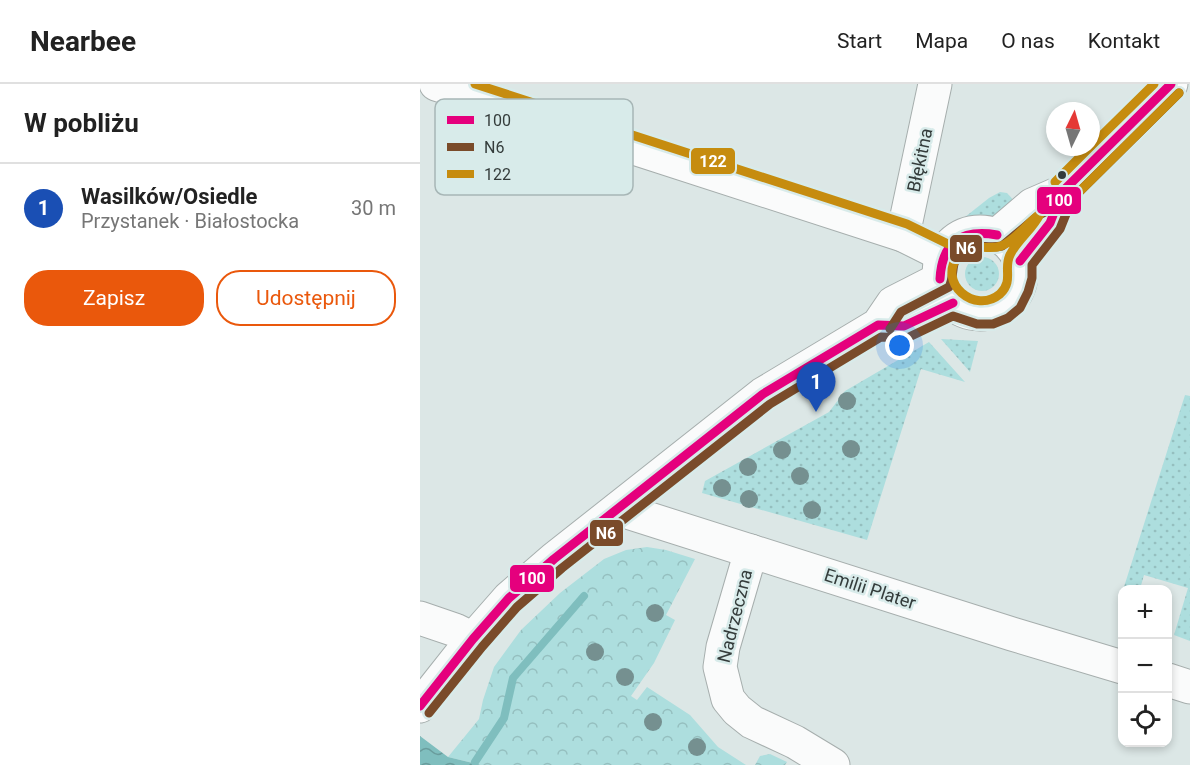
<!DOCTYPE html>
<html lang="pl">
<head>
<meta charset="utf-8">
<style>
  body { margin:0; font-family:Roboto,sans-serif; background:#f2f2f2; color:#222 }
  .controls { position:absolute; right:18px; bottom:18px; display:grid; overflow:hidden; border-radius:12px; box-shadow:0 3px 9px #0003 }
  .controls button { width:54px; height:54px; display:grid; place-items:center; padding:0; border:0; border-bottom:2px solid #e0e0e0; background:#fff; color:#222; font:30px sans-serif }
  .compass { position:absolute; left:626px; top:18px; width:54px; height:54px; border-radius:50%; background:#fff; box-shadow:0 3px 9px #0003; rotate:5deg }
  .you { position:absolute; left:480px; top:262px; width:21px; height:21px; margin:-15px; border:4px solid #fff; border-radius:50%; background:#1a73e8; box-shadow:0 0 0 9px #1a73e833 }
  .badge { display:grid; place-items:center; width:39px; height:39px; border-radius:50%; background:#ea580c; color:#fff; font-size:20px; font-weight:700 }
  .pin { position:absolute; translate:-50% -50px; filter:drop-shadow(0 2px 3px #0008) }
  .pin::after { content:''; position:absolute; top:32px; width:21px; height:18px; background:inherit; clip-path:polygon(0 0,100% 0,50% 100%) }
  .list { margin:0; padding:0; list-style:none }
  h2 { display:flex; justify-content:space-between; align-items:center; height:78px; margin:0; padding:0 24px; font-size:26px }
  h2 small { font-size:20px; font-weight:400; color:#767676 }
  .list li { display:grid; grid-template-columns:39px 1fr auto; gap:18px; align-items:center; box-sizing:border-box; height:90px; padding:0 24px; border-top:2px solid #e0e0e0 }
  .list b { display:block; font-size:22px; white-space:nowrap }
  .list p { margin:0; font-size:20px; white-space:nowrap; color:#767676 }
  .list em { font-size:20px; font-style:normal; color:#767676 }
  .actions { display:flex; gap:12px; padding:18px 24px }
  .actions a { flex:1; padding:14px 0; border:2px solid #ea580c; border-radius:24px; text-align:center; font-size:21px; color:#ea580c }
  .actions .main { background:#ea580c; color:#fff }
  .icon { flex:none; width:33px; height:33px; fill:none; stroke:currentColor; stroke-width:2; stroke-linecap:round; stroke-linejoin:round }
  .map { position:relative; flex:none; width:770px; height:681px; overflow:hidden }
  header { display:flex; align-items:center; gap:36px; box-sizing:border-box; height:84px; padding:0 30px; background:#fff; border-bottom:2px solid #e0e0e0 }
  header strong { font-size:28px }
  nav { display:flex; gap:33px; margin-inline-start:auto; font-size:21px }
  main { display:flex }
  aside { flex:1; background:#fff }
  .map>svg:first-child { display:block }
  .grass { fill:url(#grass-dots) }
  .forest { fill:url(#forest-crowns) }
  .water { fill:url(#water-waves) }
  .lines { fill:none; stroke-linecap:round; stroke-linejoin:round }
  .stream { stroke:#7fbebe; stroke-width:8 }
  .minor-casing { stroke:#a6aead; stroke-width:35 }
  .major-casing { stroke:#a6aead; stroke-width:35 }
  .minor { stroke:#fafbfb; stroke-width:33 }
  .major { stroke:#fafbfb; stroke-width:33 }
  .bus-1-casing { stroke:#d8ebea; stroke-width:14 }
  .bus-2-casing { stroke:#d8ebea; stroke-width:14 }
  .bus-3-casing { stroke:#d8ebea; stroke-width:14 }
  .bus-1 { stroke:#e5007d; stroke-width:9 }
  .bus-2 { stroke:#7a4b2a; stroke-width:9 }
  .bus-3 { stroke:#c68c0f; stroke-width:9 }
  .tree { fill:#759090 }
  .bus-dot { fill:#343c3b; stroke:#d8ebea; stroke-width:2 }
  .labels { text-anchor:middle; stroke-width:5; stroke-linejoin:round; paint-order:stroke }
  .street-label { font-size:18px; fill:#343c3b; stroke:#d8ebea }
  .key { fill:#d8ebea; stroke:#a7b6b6; stroke-width:1.5 }
  .key-label { font-size:16px; fill:#343c3b }
  .line-badge { stroke:#d8ebea; stroke-width:2 }
  .badge-label { font-size:16px; text-anchor:middle; font-weight:bold; fill:#fff }
</style>
</head>
<body>
<header>
<strong>Nearbee</strong>
<nav><a>Start</a><a>Mapa</a><a>O nas</a><a>Kontakt</a></nav>
</header>
<main>
<aside>
<h2>W pobliżu<small></small></h2>
<ul class="list">
<li><span class="badge" style="background:#1a4fb4">1</span><div><b>Wasilków/Osiedle</b><p>Przystanek · Białostocka</p></div><em>30 m</em></li>
</ul>
<div class="actions"><a class="main">Zapisz</a><a>Udostępnij</a></div>
</aside>
<div class="map">
<svg width="770" height="681" viewBox="0 0 770 681">
  <defs>
    <pattern id="grass-dots" width="8" height="8" patternUnits="userSpaceOnUse" patternTransform="scale(1.5)"><rect width="8" height="8" fill="#addede"/><path d="M2 2h.1M6 6h.1" fill="none" stroke="#95bfbf" stroke-width="1.8" stroke-linecap="round"/></pattern>
    <pattern id="forest-crowns" width="20" height="18" patternUnits="userSpaceOnUse" patternTransform="scale(1.5)"><rect width="20" height="18" fill="#addede"/><path d="M2 6a3 3 0 1 1 6 0M12 15a3 3 0 1 1 6 0" fill="none" stroke="#95bfbf"/></pattern>
    <pattern id="water-waves" width="16" height="10" patternUnits="userSpaceOnUse" patternTransform="scale(1.5)"><rect width="16" height="10" fill="#7fbebe"/><path d="M0 5q4-4 8 0t8 0" fill="none" stroke="#699c9c"/></pattern>
  </defs>
  <rect width="100%" height="100%" fill="#dce7e6"/>
  <g class="grass">
    <polygon points="580,108 587,109 598,121 575,134 535,141 569,114"/>
    <circle cx="562" cy="190" r="17"/>
    <polygon points="521,255 558,257 550,288"/>
    <polygon points="509,258 545,298 501,285 447,456 282,409 285,397 409,328 425,307"/>
    <polygon points="765,311 770,312 770,557 754,551 768,504 724,491 720,505 703,506"/>
  </g>
  <g class="forest">
    <polygon points="227,463 246,466 275,475 246,531 255,536 234,579 211,612 217,616 227,603 270,631 298,663 326,681 61,681 28,673 59,635 63,616 74,583 101,546 140,509 184,475 206,466"/>
    <polygon points="350,670 367,678 365,681 335,681 340,672"/>
  </g>
  <polygon class="water" points="0,652 28,673 61,681 0,681"/>
  <g class="lines">
    <polyline class="stream" points="55,678 84,634 93,594 164,512"/>
    <defs>
      <g id="minor">
        <polyline points="16,0 483,151 523,171"/>
        <polyline points="483,151 515,0"/>
        <polyline points="198,425 592,550 702,583"/>
        <polyline points="331,467 303,563 300,583 308,615 317,626 332,638 375,658 413,681"/>
        <polyline points="0,534 35,546 53,555"/>
        <polyline points="748,596 770,603"/>
      </g>
      <g id="major">
        <circle cx="560" cy="189" r="41"/>
        <polyline points="577,151 612,121 642,108 751,0"/>
        <polyline points="600,177 630,139 642,108"/>
        <polyline points="458,241 484,242 533,219"/>
        <polyline points="0,622 53,555 89,514 134,475 343,310 458,241 473,219 520,195"/>
      </g>
    </defs>
    <use href="#minor" class="minor-casing"/>
    <use href="#major" class="major-casing"/>
    <use href="#minor" class="minor"/>
    <use href="#major" class="major"/>
    <defs>
      <g id="bus-1">
        <polyline points="600,177 630,139 642,108 751,0"/>
        <path d="M520,195C522,158 541,145 577,151"/>
        <polyline points="0,622 53,555 89,514 134,475 343,310 458,241 484,242 533,219"/>
      </g>
      <g id="bus-2">
        <path d="M470,245L481,228L529,203C533,196 532,188 534,180C542,153 563,166 582,162L619,131L649,116"/>
        <polyline points="9,629 62,563 97,523 142,484 350,320 461,253 487,254 533,232 557,240 573,240 588,234 600,224 608,208 612,194 612,181 640,145 652,115 759,9"/>
      </g>
      <g id="bus-3">
        <polyline points="55,0 487,140 528,160"/>
        <polyline points="671,62 734,0"/>
        <polyline points="635,98 670,63"/>
        <polyline points="652,115 759,9"/>
        <path d="M620,130C613,145 597,156 590,171C583,184 594,197 580,210C555,231 517,199 538,172C551,155 565,168 581,162C594,158 608,138 620,130Z"/>
      </g>
    </defs>
    <use href="#bus-1" class="bus-1-casing"/>
    <use href="#bus-2" class="bus-2-casing"/>
    <use href="#bus-3" class="bus-3-casing"/>
    <use href="#bus-1" class="bus-1"/>
    <use href="#bus-2" class="bus-2"/>
    <use href="#bus-3" class="bus-3"/>
  </g>
  <g class="tree">
    <circle cx="427" cy="317" r="9"/>
    <circle cx="431" cy="365" r="9"/>
    <circle cx="362" cy="366" r="9"/>
    <circle cx="328" cy="383" r="9"/>
    <circle cx="380" cy="392" r="9"/>
    <circle cx="302" cy="404" r="9"/>
    <circle cx="329" cy="415" r="9"/>
    <circle cx="392" cy="426" r="9"/>
    <circle cx="235" cy="529" r="9"/>
    <circle cx="175" cy="568" r="9"/>
    <circle cx="205" cy="593" r="9"/>
    <circle cx="233" cy="638" r="9"/>
    <circle cx="277" cy="663" r="9"/>
  </g>
  <circle class="bus-dot" cx="642" cy="91" r="5"/>
  <g class="labels">
    <g class="street-label">
      <text transform="translate(500 76) rotate(-78)" y="6">Błękitna</text>
      <text transform="translate(450 505) rotate(18)" y="6">Emilii Plater</text>
      <text transform="translate(315 532) rotate(-76)" y="6">Nadrzeczna</text>
    </g>
  </g>
  <rect x="15" y="15" width="198" height="96" rx="9" class="key"/>
  <rect x="27" y="32" width="27" height="8" fill="#e5007d"/>
  <rect x="27" y="59" width="27" height="8" fill="#7a4b2a"/>
  <rect x="27" y="86" width="27" height="8" fill="#c68c0f"/>
  <g class="key-label">
    <text x="64" y="42">100</text>
    <text x="64" y="69">N6</text>
    <text x="64" y="96">122</text>
  </g>
  <g class="line-badge">
    <rect x="270" y="63" width="46" height="28" rx="6" fill="#c68c0f"/>
    <rect x="616" y="102" width="46" height="29" rx="6" fill="#e5007d"/>
    <rect x="529" y="150" width="34" height="29" rx="6" fill="#7a4b2a"/>
    <rect x="169" y="435" width="35" height="28" rx="6" fill="#7a4b2a"/>
    <rect x="89" y="480" width="46" height="29" rx="6" fill="#e5007d"/>
  </g>
  <g class="badge-label">
    <text x="293" y="83">122</text>
    <text x="639" y="122">100</text>
    <text x="546" y="170">N6</text>
    <text x="186" y="455">N6</text>
    <text x="112" y="500">100</text>
  </g>
</svg>
<div class="controls">
<button>+</button>
<button>−</button>
<button><svg class="icon" aria-label="locate" viewBox="0 0 24 24"><circle cx="12" cy="12" r="6"/><path d="M12 2v4M12 18v4M2 12h4M18 12h4"/></svg></button>
</div>
<svg class="compass" viewBox="-18 -18 36 36"><path d="M0-13l5 13h-10z" fill="#e53935"/><path d="M0 13l5-13h-10z" fill="#767676"/></svg>
<div class="you"></div>
<div class="pin badge" style="left:396px;top:328px;background:#1a4fb4">1</div>
</div>
</main>
</body>
</html>
